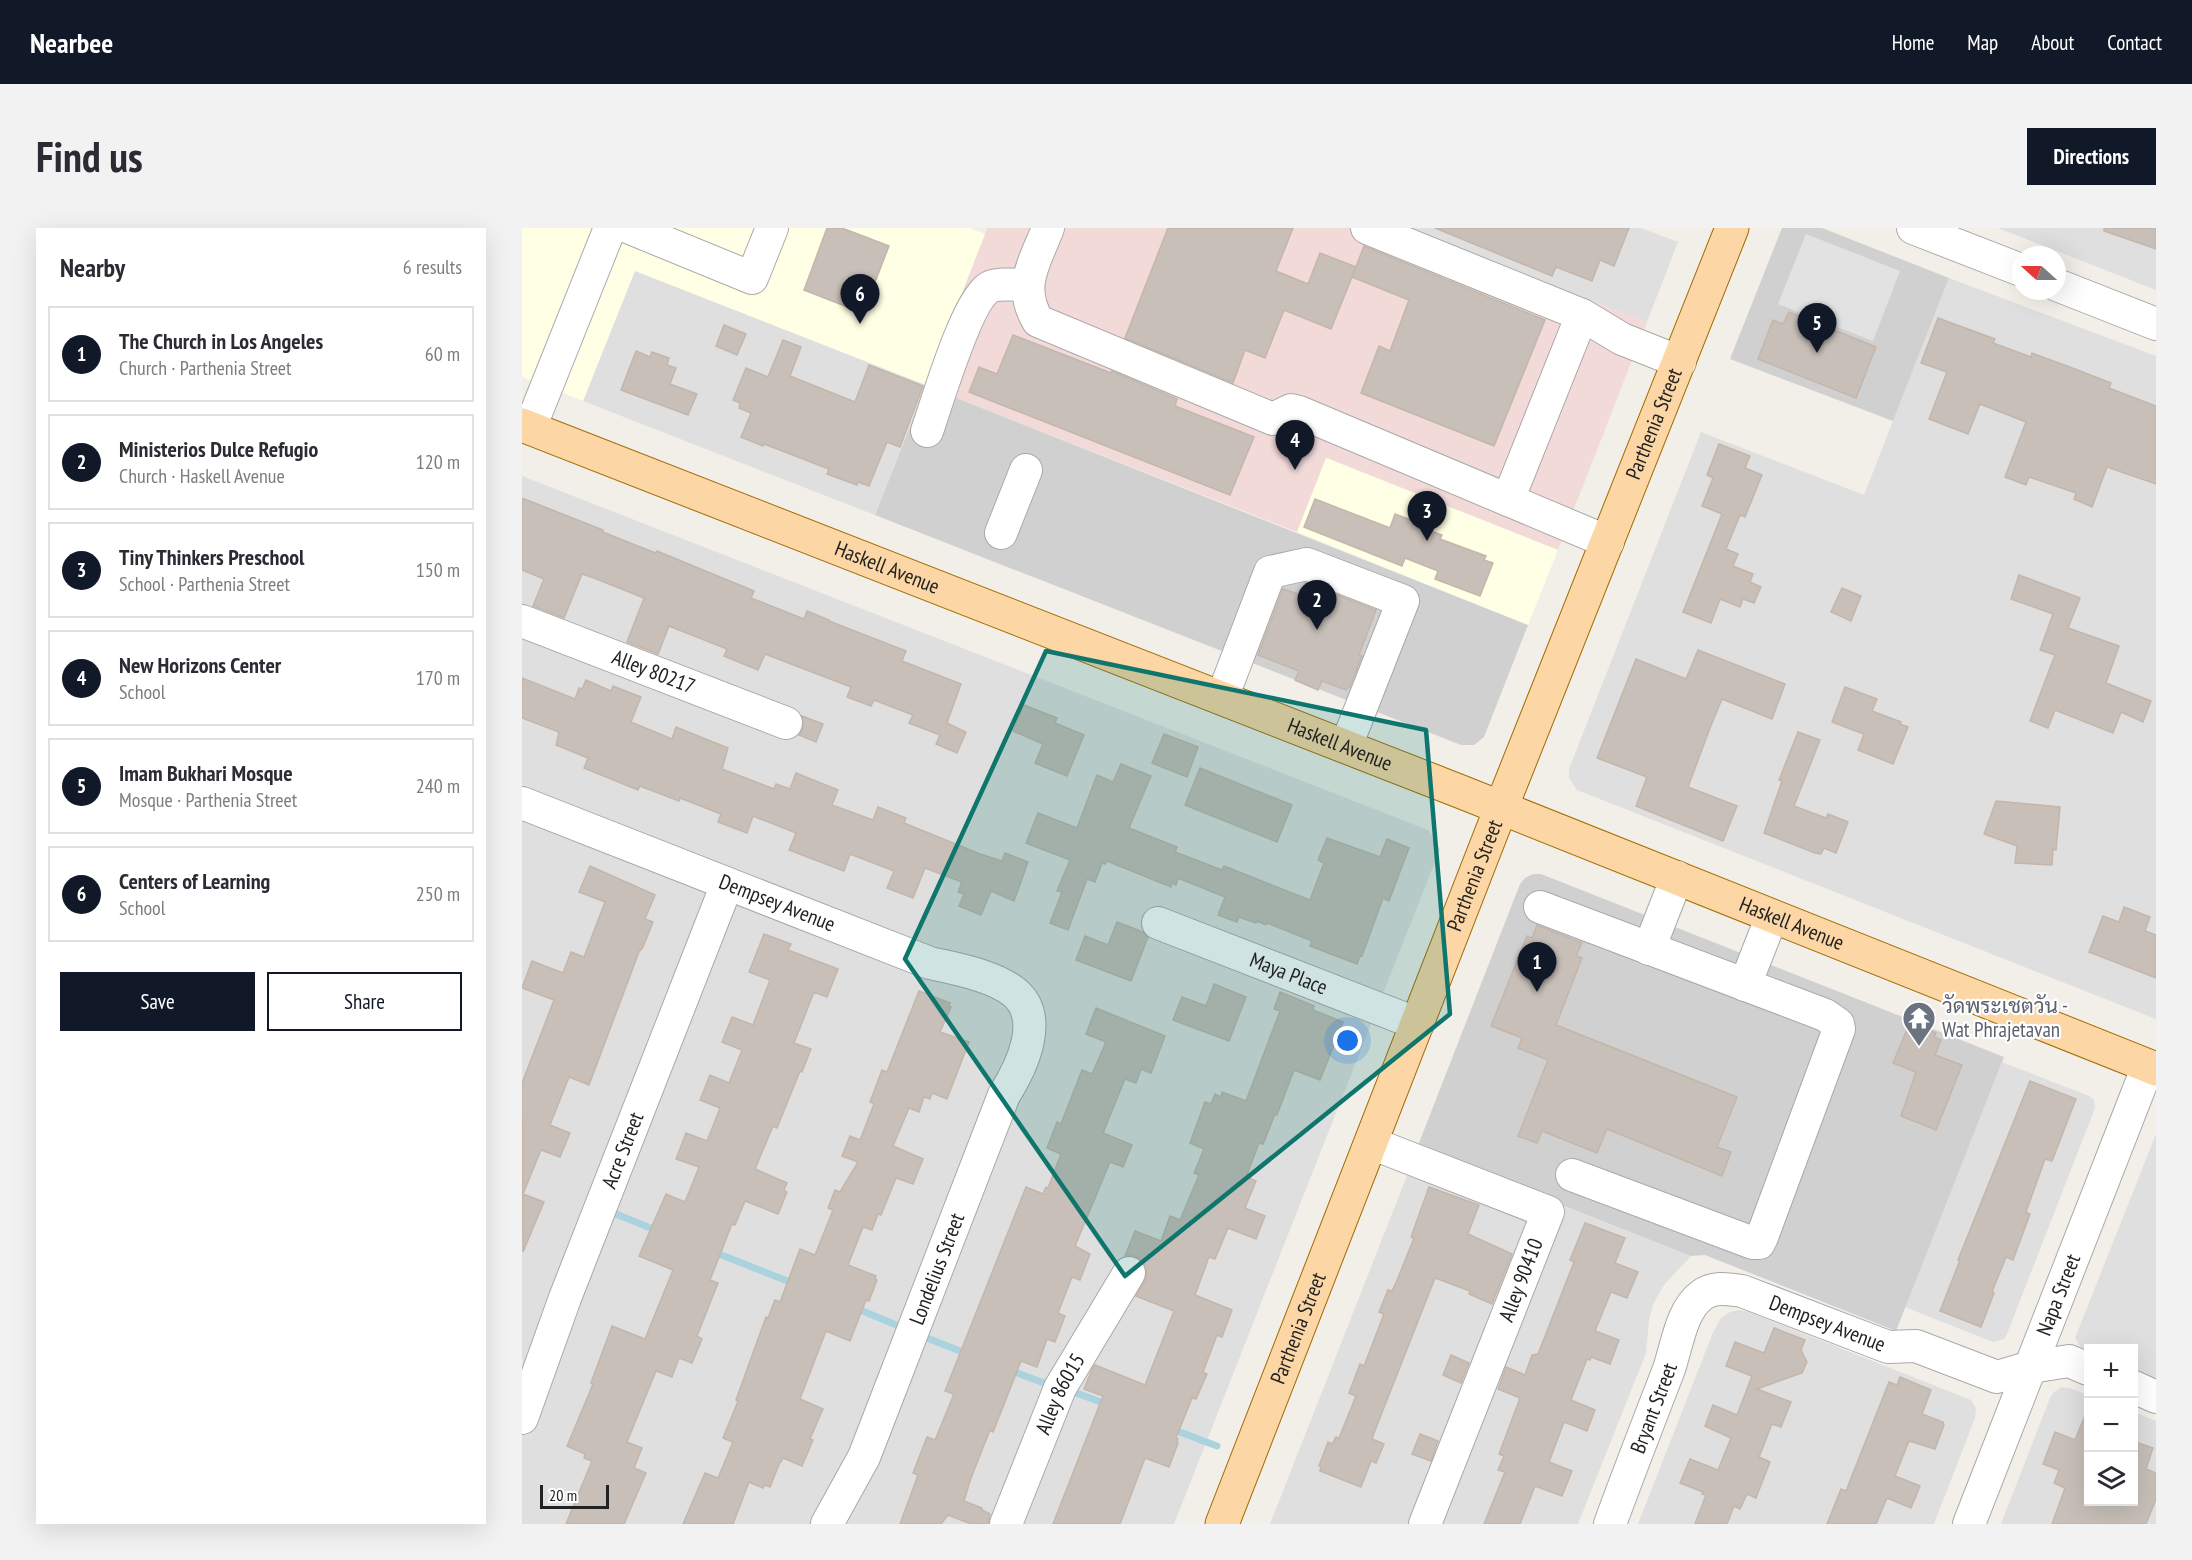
<!DOCTYPE html>
<html lang="en">
<head>
<meta charset="utf-8">
<style>
  body { margin:0; font-family:"PT Sans Narrow",Sarabun,sans-serif; background:#f2f2f3; color:#2b2b33 }
  .controls { position:absolute; right:18px; bottom:18px; display:grid; overflow:hidden; border-radius:0px; box-shadow:0 6px 24px #0002 }
  .controls button { width:54px; height:54px; display:grid; place-items:center; padding:0; border:0; border-bottom:2px solid #e1e1e2; background:#fff; color:#2b2b33; font:30px sans-serif }
  .compass { position:absolute; left:1490px; top:18px; width:54px; height:54px; border-radius:50%; background:#fff; box-shadow:0 6px 24px #0002; rotate:291deg }
  .scale { position:absolute; left:18px; bottom:15px; width:69px; box-sizing:border-box; padding-left:6px; border:3px solid #222; border-top:0; font-size:16px; line-height:21px; white-space:nowrap; color:#222; -webkit-text-stroke:4px #fff; paint-order:stroke }
  .you { position:absolute; left:826px; top:813px; width:21px; height:21px; margin:-15px; border:4px solid #fff; border-radius:50%; background:#1a73e8; box-shadow:0 0 0 9px #1a73e833 }
  .badge { display:grid; place-items:center; width:39px; height:39px; border-radius:50%; background:#111827; color:#fff; font-size:20px; font-weight:700 }
  .pin { position:absolute; translate:-50% -50px; filter:drop-shadow(0 2px 3px #0008) }
  .pin::after { content:''; position:absolute; top:32px; width:21px; height:18px; background:inherit; clip-path:polygon(0 0,100% 0,50% 100%) }
  .list { margin:0; padding:0; list-style:none }
  h2 { display:flex; justify-content:space-between; align-items:center; height:78px; margin:0; padding:0 24px; font-size:26px }
  h2 small { font-size:20px; font-weight:400; color:#7c7c81 }
  .list li { display:grid; grid-template-columns:39px 1fr auto; gap:18px; align-items:center; box-sizing:border-box; height:96px; margin:0 12px 12px; padding:0 12px; border:2px solid #e1e1e2; border-radius:0px }
  .list b { display:block; font-size:22px; white-space:nowrap }
  .list p { margin:0; font-size:20px; white-space:nowrap; color:#7c7c81 }
  .list em { font-size:20px; font-style:normal; color:#7c7c81 }
  .actions { display:flex; gap:12px; padding:18px 24px }
  .actions a { flex:1; padding:14px 0; border:2px solid #111827; border-radius:0px; text-align:center; font-size:21px; color:#111827 }
  .actions .main { background:#111827; color:#fff }
  .icon { flex:none; width:33px; height:33px; fill:none; stroke:currentColor; stroke-width:2; stroke-linecap:round; stroke-linejoin:round }
  .map { position:relative; flex:none; width:1634px; height:1296px; overflow:hidden; border-radius:0px }
  header { display:flex; align-items:center; gap:36px; box-sizing:border-box; height:84px; padding:0 30px; background:#111827; color:#fff }
  header strong { font-size:28px }
  nav { display:flex; gap:33px; margin-inline-start:auto; font-size:21px }
  .intro { display:flex; align-items:center; justify-content:space-between; box-sizing:border-box; height:144px; padding:0 36px }
  h1 { margin:0; font-size:42px }
  .button { padding:15px 27px; border-radius:0px; background:#111827; color:#fff; font-size:21px; font-weight:700 }
  main { display:flex; gap:36px; padding:0 36px }
  aside { flex:1; background:#fff; border-radius:0px; box-shadow:0 6px 24px #0002 }
  .map>svg:first-child { display:block }
  .residential { fill:#e0dfdf }
  .commercial { fill:#f2dad9 }
  .education { fill:#ffffe5 }
  .religious { fill:#d0d0d0 }
  .parking { fill:#e2e2e2 }
  .lines { fill:none; stroke-linecap:round; stroke-linejoin:round }
  .stream { stroke:#aad3df; stroke-width:7 }
  .building { fill:#c7bfb8; stroke:#c4b6ab; stroke-width:1.5 }
  .minor-casing { stroke:#a9a9a9; stroke-width:34 }
  .major-casing { stroke:#a06b00; stroke-width:35 }
  .minor { stroke:#fff; stroke-width:32 }
  .major { stroke:#fcd6a4; stroke-width:33 }
  .marked { fill:#0f766e; fill-opacity:0.2; stroke:#0f766e; stroke-width:4.5; stroke-linejoin:round }
  .labels { text-anchor:middle; stroke-width:4.5; stroke-linejoin:round; paint-order:stroke }
  .street-label { font-size:21px; fill:#222; stroke:#fff }
  .worship-label { font-size:21px; fill:#5b616d; stroke:#fff; text-anchor:start }
</style>
</head>
<body>
<header>
<strong>Nearbee</strong>
<nav><a>Home</a><a>Map</a><a>About</a><a>Contact</a></nav>
</header>
<div class="intro"><h1>Find us</h1><a class="button">Directions</a></div>
<main>
<aside>
<h2>Nearby<small>6 results</small></h2>
<ul class="list">
<li><span class="badge">1</span><div><b>The Church in Los Angeles</b><p>Church · Parthenia Street</p></div><em>60 m</em></li>
<li><span class="badge">2</span><div><b>Ministerios Dulce Refugio</b><p>Church · Haskell Avenue</p></div><em>120 m</em></li>
<li><span class="badge">3</span><div><b>Tiny Thinkers Preschool</b><p>School · Parthenia Street</p></div><em>150 m</em></li>
<li><span class="badge">4</span><div><b>New Horizons Center</b><p>School</p></div><em>170 m</em></li>
<li><span class="badge">5</span><div><b>Imam Bukhari Mosque</b><p>Mosque · Parthenia Street</p></div><em>240 m</em></li>
<li><span class="badge">6</span><div><b>Centers of Learning</b><p>School</p></div><em>250 m</em></li>
</ul>
<div class="actions"><a class="main">Save</a><a>Share</a></div>
</aside>
<div class="map">
<svg width="1634" height="1296" viewBox="0 0 1634 1296">
  <rect width="100%" height="100%" fill="#f2efe9"/>
  <g class="residential">
    <polygon points="883,0 1119,0 1156,14 1125,94"/>
    <polygon points="1476,0 1634,0 1634,62"/>
    <polygon points="112,42 404,157 353,287 61,173"/>
    <polygon points="1427,50 1634,128 1634,791 1055,562 1047,550 1047,541 1179,204 1342,267"/>
    <polygon points="0,248 906,602 918,621 652,1296 0,1296"/>
    <polygon points="1480,834 1567,868 1572,872 1573,880 1485,1106 1482,1111 1471,1114 1383,1079"/>
    <polygon points="1634,906 1634,1155 1612,1146 1612,1120 1566,1120 1566,1128 1563,1126 1553,1110"/>
    <polygon points="888,940 1013,990 892,1296 748,1296"/>
    <polygon points="1041,978 1169,1028 1141,1058 1131,1077 1127,1092 1124,1125 1056,1296 915,1296"/>
    <polygon points="1217,1082 1227,1084 1449,1172 1454,1180 1453,1190 1412,1296 1116,1296 1190,1107 1199,1090 1208,1084"/>
    <polygon points="1539,1159 1548,1160 1566,1167 1566,1274 1612,1274 1612,1184 1634,1193 1634,1296 1479,1296 1528,1170 1531,1165"/>
  </g>
  <polygon class="commercial" points="465,0 883,0 1125,94 1036,322 805,230 775,304 404,158"/>
  <g class="education">
    <polygon points="0,0 447,0 463,6 404,157 113,43 61,173 0,149"/>
    <polygon points="804,230 1036,322 1006,397 775,304"/>
  </g>
  <g class="religious">
    <polygon points="1260,0 1300,0 1427,50 1371,193 1208,131"/>
    <polygon points="404,158 1006,397 962,509 952,517 939,517 353,287"/>
    <polygon points="1011,646 1019,646 1482,829 1374,1103 1183,1027 1169,1028 895,920 998,656 1003,650"/>
  </g>
  <polygon class="parking" points="1284,6 1378,43 1351,113 1256,76"/>
  <g class="lines">
    <g class="stream">
      <polyline points="94,986 136,1003"/>
      <polyline points="192,1024 273,1056"/>
      <polyline points="331,1079 384,1101"/>
      <polyline points="397,1107 446,1126"/>
      <polyline points="487,1142 530,1158"/>
      <polyline points="546,1162 587,1177"/>
      <polyline points="650,1201 695,1218"/>
    </g>
  </g>
  <g class="building">
    <polygon points="305,0 320,0 367,18 341,85 282,62"/>
    <polygon points="646,0 771,0 754,43 786,56 798,25 834,39 809,101 762,82 743,130 723,122 711,155 603,110"/>
    <polygon points="913,0 1107,0 1092,38 1078,32 1070,53 1034,39 1030,48"/>
    <polygon points="1582,0 1634,0 1634,21 1582,3"/>
    <polygon points="842,18 1023,92 972,218 839,165 857,118 868,123 887,72 830,49"/>
    <polygon points="1267,84 1354,119 1334,170 1236,131 1251,92 1261,96"/>
    <polygon points="1416,90 1473,111 1471,115 1509,129 1510,125 1553,141 1589,155 1587,160 1634,178 1634,256 1585,239 1570,279 1552,271 1554,265 1507,249 1504,257 1483,249 1504,194 1458,176 1446,206 1407,191 1425,144 1399,135"/>
    <polygon points="202,97 224,106 215,127 194,118"/>
    <polygon points="491,107 589,145 590,143 655,171 653,178 732,209 708,267 447,164 457,139 475,146"/>
    <polygon points="261,112 279,119 268,148 333,174 347,137 401,158 378,219 365,214 347,258 336,254 335,257 305,246 307,241 242,216 241,218 219,209 229,185 217,180 218,175 211,172 224,140 246,149"/>
    <polygon points="114,123 128,129 130,124 147,130 145,137 154,140 148,156 175,166 166,187 99,162"/>
    <polygon points="1197,216 1228,228 1223,240 1240,247 1223,289 1218,287 1204,321 1216,326 1211,338 1231,346 1228,354 1239,359 1232,375 1221,371 1218,379 1198,371 1189,395 1161,384 1200,286 1180,278 1191,250 1185,247"/>
    <polygon points="0,270 81,302 81,304 113,317 134,325 135,323 232,363 229,370 282,391 285,383 307,392 307,393 384,423 380,433 439,456 425,495 444,504 435,525 414,516 418,507 387,495 391,487 352,472 349,478 325,469 329,459 243,426 236,442 202,428 205,421 147,398 136,426 105,414 122,370 72,350 60,346 42,390 11,378 22,351 0,342"/>
    <polygon points="793,271 868,300 873,286 899,296 898,299 920,307 918,311 964,328 962,332 971,335 958,368 913,351 916,343 883,330 880,338 782,299"/>
    <polygon points="1497,347 1558,370 1546,400 1597,418 1584,455 1629,473 1621,494 1599,484 1591,505 1533,482 1526,500 1508,493 1533,427 1518,422 1531,386 1489,371"/>
    <polygon points="789,357 854,382 837,427 840,428 828,458 824,462 800,453 796,462 773,452 777,443 736,427 761,361 785,369"/>
    <polygon points="1320,360 1339,368 1329,393 1309,384"/>
    <polygon points="1176,422 1263,456 1250,491 1200,471 1188,500 1166,559 1215,578 1201,613 1114,578 1125,549 1075,530 1114,431 1164,451"/>
    <polygon points="0,450 53,471 57,460 60,461 64,452 89,463 91,458 119,469 109,494 150,511 154,499 206,520 200,541 252,561 254,556 268,561 274,545 316,562 310,577 351,592 356,579 384,590 382,595 458,626 480,633 483,625 506,634 492,673 469,663 459,687 437,678 442,666 436,664 440,654 403,640 391,670 365,660 372,643 328,626 322,643 267,622 274,605 231,588 225,605 196,594 199,586 158,570 157,573 118,558 116,562 62,540 66,530 34,517 37,504 0,490"/>
    <polygon points="1323,459 1355,471 1350,483 1379,494 1378,496 1386,499 1371,536 1336,522 1342,506 1310,494"/>
    <polygon points="502,477 535,490 533,495 562,507 545,548 513,535 521,516 491,503"/>
    <polygon points="280,488 301,496 294,514 277,507 281,501"/>
    <polygon points="1276,504 1298,512 1272,578 1304,590 1306,586 1326,594 1314,625 1302,620 1299,626 1293,625 1242,605 1260,553 1257,552"/>
    <polygon points="642,506 676,519 665,549 630,535"/>
    <polygon points="599,536 629,548 607,600 655,619 653,624 700,642 702,638 788,672 802,635 796,632 805,610 858,629 865,611 887,620 867,673 861,670 840,728 838,728 835,736 788,718 790,713 745,695 744,697 735,693 734,695 717,689 715,694 696,687 703,669 656,650 654,657 650,655 649,659 585,633 583,636 580,635 573,654 565,651 546,702 528,695 540,664 535,663 548,632 504,615 516,585 555,600 575,547 591,554"/>
    <polygon points="678,540 770,577 755,614 663,577"/>
    <polygon points="1474,573 1538,579 1534,622 1531,621 1530,637 1493,635 1495,618 1462,606"/>
    <polygon points="68,638 133,667 123,691 131,694 121,719 117,724 67,857 47,849 28,897 48,905 38,929 19,922 1,966 22,974 1,1024 0,855 32,772 0,760 10,733 41,745 49,724 62,729 83,674 57,664"/>
    <polygon points="1602,679 1628,689 1623,703 1634,707 1634,750 1567,724 1581,688 1597,694"/>
    <polygon points="595,694 621,704 626,709 609,753 554,732 563,708 586,717"/>
    <polygon points="1015,697 1060,715 1054,728 1060,730 1034,797 1215,869 1195,919 1209,924 1200,948 1085,901 1075,925 1020,903 1015,915 996,908 1026,832 996,820 1000,810 969,798 1005,708 1010,710"/>
    <polygon points="242,706 269,716 266,722 316,741 305,769 292,764 272,815 289,821 280,844 278,843 255,900 251,898 233,941 265,955 262,962 265,964 256,986 223,973 213,997 210,996 188,1052 196,1055 175,1108 180,1111 170,1135 157,1130 150,1149 134,1143 105,1214 120,1220 112,1240 124,1245 102,1296 44,1296 70,1233 62,1230 63,1226 45,1218 71,1156 69,1155 90,1098 123,1111 151,1042 117,1028 144,966 163,974 177,939 154,931 164,905 185,913 198,880 178,872 188,847 207,855 220,822 200,814 210,789 231,797 248,752 227,744"/>
    <polygon points="692,756 724,769 707,813 651,792 660,769 684,778"/>
    <polygon points="397,763 428,775 427,778 429,779 418,804 447,814 425,871 410,865 408,871 402,869 397,884 387,880 371,918 401,931 391,956 374,950 359,987 356,986 350,1002 341,999 326,1037 354,1048 353,1051 355,1052 347,1073 344,1072 328,1113 304,1103 278,1171 301,1181 288,1211 291,1212 280,1238 261,1230 259,1234 258,1234 248,1259 243,1257 241,1260 227,1254 211,1296 161,1296 183,1245 196,1250 211,1214 201,1210 216,1173 214,1172 244,1089 246,1090 253,1072 258,1074 278,1021 293,1027 311,982 306,980 313,962 318,964 336,934 320,928 328,908 338,912 352,876 348,874 360,842 365,844"/>
    <polygon points="758,764 792,778 791,782 821,794 798,852 772,842 755,887 753,886 741,916 737,915 724,949 734,953 723,980 743,988 734,1011 706,1000 693,1031 687,1029 673,1067 710,1082 700,1109 695,1107 681,1144 685,1146 674,1171 670,1170 654,1210 656,1211 655,1214 656,1215 647,1239 623,1230 598,1296 531,1296 581,1168 562,1161 570,1141 573,1137 623,1157 652,1083 614,1068 622,1054 625,1045 624,1039 617,1030 608,1027 603,1028 613,1003 639,1013 648,988 658,992 677,947 672,945 682,921 668,915 683,874 689,876 693,866 699,869 700,864 724,873 758,783 752,781"/>
    <polygon points="574,780 643,808 629,845 619,841 614,855 603,851 581,905 610,917 601,939 588,934 553,1018 568,1026 558,1052 550,1049 536,1085 543,1088 533,1114 525,1111 515,1139 499,1133 471,1204 468,1202 449,1250 442,1273 460,1280 460,1282 468,1286 466,1296 449,1296 426,1287 419,1296 378,1296 396,1247 391,1245 405,1209 413,1212 432,1166 423,1163 504,959 521,966 524,959 526,960 539,926 525,920 535,894 539,896 560,842 570,846 584,814 564,806"/>
    <polygon points="1388,794 1414,805 1412,809 1419,812 1413,827 1440,837 1414,902 1379,888 1394,844 1371,835"/>
    <polygon points="1508,853 1554,871 1530,933 1523,931 1504,984 1508,986 1491,1032 1484,1029 1470,1064 1472,1065 1459,1099 1418,1083 1438,1032 1436,1032"/>
    <polygon points="907,959 957,977 946,1006 990,1026 970,1076 947,1066 948,1063 913,1050 852,1205 850,1211 862,1216 854,1235 849,1233 839,1259 798,1243 799,1239 797,1238 806,1214 810,1216 814,1209 817,1210 834,1168 827,1165 838,1136 842,1138 862,1086 857,1084 866,1062 870,1063 876,1050 892,1010 889,1009"/>
    <polygon points="1063,995 1103,1010 1093,1035 1116,1044 1105,1070 1089,1064 1073,1103 1097,1112 1088,1136 1069,1129 1068,1132 1065,1131 1049,1172 1073,1182 1065,1203 1042,1194 1027,1234 1050,1243 1040,1268 1013,1258 998,1296 962,1296 983,1244 976,1242 982,1228 977,1226 998,1170 976,1161 984,1139 1003,1147 1010,1127 1016,1126 1052,1034 1048,1032"/>
    <polygon points="1252,1100 1283,1112 1279,1122 1285,1134 1280,1145 1235,1161 1269,1174 1259,1199 1250,1196 1237,1229 1248,1234 1234,1270 1225,1266 1218,1281 1212,1278 1205,1296 1173,1296 1184,1267 1180,1266 1181,1264 1158,1255 1168,1231 1196,1242 1209,1210 1183,1198 1191,1177 1215,1187 1230,1148 1204,1138 1213,1114 1242,1125"/>
    <polygon points="929,1127 947,1135 939,1155 921,1147"/>
    <polygon points="1378,1149 1409,1162 1400,1186 1421,1194 1422,1197 1413,1221 1387,1213 1373,1248 1398,1258 1389,1280 1365,1270 1354,1296 1305,1296 1319,1261 1324,1263 1367,1154 1375,1157"/>
    <polygon points="1566,1180 1566,1274 1611,1274 1611,1213 1631,1220 1624,1241 1634,1245 1634,1271 1624,1296 1530,1296 1543,1260 1532,1255 1537,1242 1521,1236 1533,1204 1553,1212"/>
    <polygon points="898,1206 916,1213 909,1233 890,1226"/>
  </g>
  <g class="lines">
    <defs>
      <g id="minor">
        <polyline points="108,0 230,50 250,0"/>
        <path d="M526,0C513,34 495,58 516,93L751,191L769,182L777,184L1086,314"/>
        <polyline points="845,0 1060,87 1100,111 1158,134"/>
        <polyline points="1391,0 1499,42"/>
        <polyline points="1535,57 1634,96"/>
        <polyline points="8,200 88,0"/>
        <path d="M405,203C415,175 445,71 468,59C477,55 495,57 505,57"/>
        <polyline points="986,272 1060,87"/>
        <polyline points="479,305 504,242"/>
        <path id="s1" d="M0,393L264,495"/>
        <polyline points="700,470 748,344 785,336 881,373 824,518"/>
        <path id="s2" d="M0,575L408,735C434,741 470,747 492,764C524,790 499,840 482,867L342,1229L305,1296"/>
        <polyline points="1018,679 1303,787 1316,796 1317,801 1240,1009 1237,1015 1231,1015 1050,947"/>
        <path id="s3" d="M636,695L896,796"/>
        <polyline points="1127,721 1155,649"/>
        <polyline points="1223,757 1250,688"/>
        <polyline points="849,915 1026,984 903,1296"/>
        <polyline points="1612,1159 1634,1169"/>
        <path id="s4" d="M0,1190L43,1070L205,656"/>
        <path id="s5" d="M484,1296L538,1160L607,1045"/>
        <path id="s6" d="M1088,1296C1107,1244 1127,1193 1147,1141C1155,1118 1159,1082 1180,1067C1192,1058 1206,1061 1220,1063L1366,1119L1394,1118L1475,1149L1509,1139L1547,1133L1566,1141"/>
        <path id="s7" d="M1447,1296L1626,838"/>
      </g>
      <g id="major">
        <path id="s8" d="M0,197L942,565L1634,841"/>
        <path id="s9" d="M700,1296L979,580L1210,0"/>
      </g>
    </defs>
    <use href="#minor" class="minor-casing"/>
    <use href="#major" class="major-casing"/>
    <use href="#minor" class="minor"/>
    <use href="#major" class="major"/>
  </g>
  <path class="marked" d="M524,423L904,502L928,786L603,1048L383,731Z"/>
  <defs>
    <symbol id="temple-pin" viewBox="-11 -11 22 30"><path d="M0 17L-7.5 6A9.5 9.5 0 1 1 7.5 6Z" fill="#6b7280" stroke="#fff"/><path d="M0-6L5-2H3V0L6.5 2.5H4V6H1.5V3h-3V6H-4V2.5H-6.5L-3 0V-2H-5Z" fill="#fff"/></symbol>
  </defs>
  <g fill-rule="evenodd">
    <use href="#temple-pin" x="1378" y="771" width="38" height="52"/>
  </g>
  <g class="labels">
    <g class="street-label">
      <text dy="7" stroke="none"><textPath href="#s9" startOffset="1182">Parthenia Street</textPath></text>
      <text dy="7" stroke="none"><textPath href="#s8" startOffset="392">Haskell Avenue</textPath></text>
      <text dy="7" stroke="none"><textPath href="#s1" startOffset="141">Alley 80217</textPath></text>
      <text dy="7" stroke="none"><textPath href="#s8" startOffset="878">Haskell Avenue</textPath></text>
      <text dy="7" stroke="none"><textPath href="#s9" startOffset="696">Parthenia Street</textPath></text>
      <text dy="7" stroke="none"><textPath href="#s2" startOffset="274">Dempsey Avenue</textPath></text>
      <text dy="7" stroke="none"><textPath href="#s8" startOffset="1364">Haskell Avenue</textPath></text>
      <text dy="7" stroke="none"><textPath href="#s3" startOffset="140">Maya Place</textPath></text>
      <text dy="7" stroke="none"><textPath href="#s4" startOffset="286">Acre Street</textPath></text>
      <text transform="translate(415 1041) rotate(-69)" y="7">Londelius Street</text>
      <text transform="translate(999 1052) rotate(-69)" y="7">Alley 90410</text>
      <text dy="7" stroke="none"><textPath href="#s7" startOffset="246">Napa Street</textPath></text>
      <text dy="7" stroke="none"><textPath href="#s6" startOffset="381">Dempsey Avenue</textPath></text>
      <text dy="7" stroke="none"><textPath href="#s9" startOffset="210">Parthenia Street</textPath></text>
      <text dy="7" stroke="none"><textPath href="#s5" startOffset="141">Alley 86015</textPath></text>
      <text dy="7" stroke="none"><textPath href="#s6" startOffset="124">Bryant Street</textPath></text>
    </g>
    <g class="worship-label">
      <text x="1420" y="785">วัดพระเชตวัน -<tspan x="1420" dy="24">Wat Phrajetavan</tspan></text>
    </g>
  </g>
</svg>
<div class="controls">
<button>+</button>
<button>−</button>
<button><svg class="icon" aria-label="layers" viewBox="0 0 24 24"><path d="M12 4l9 5-9 5-9-5zM3 14l9 5 9-5"/></svg></button>
</div>
<svg class="compass" viewBox="-18 -18 36 36"><path d="M0-13l5 13h-10z" fill="#e53935"/><path d="M0 13l5-13h-10z" fill="#7c7c81"/></svg>
<div class="scale">20 m</div>
<div class="you"></div>
<div class="pin badge" style="left:1015px;top:764px">1</div>
<div class="pin badge" style="left:795px;top:402px">2</div>
<div class="pin badge" style="left:905px;top:313px">3</div>
<div class="pin badge" style="left:773px;top:242px">4</div>
<div class="pin badge" style="left:1295px;top:125px">5</div>
<div class="pin badge" style="left:338px;top:96px">6</div>
</div>
</main>
</body>
</html>
